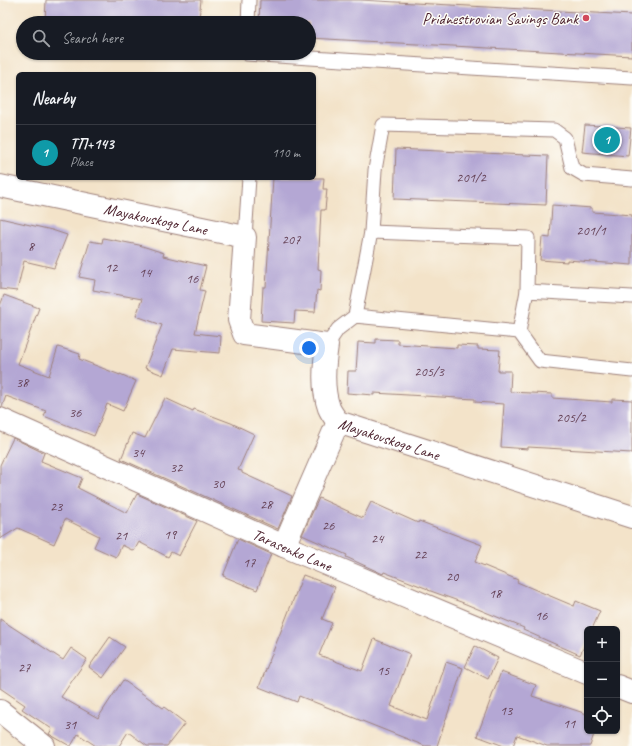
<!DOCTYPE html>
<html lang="en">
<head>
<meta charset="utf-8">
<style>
  body { margin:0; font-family:Caveat,sans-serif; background:#20242c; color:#f1f3f6 }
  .controls { position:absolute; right:12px; bottom:12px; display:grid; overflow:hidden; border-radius:6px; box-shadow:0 1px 3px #0004 }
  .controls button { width:36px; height:36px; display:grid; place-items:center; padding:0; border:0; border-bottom:1px solid #363941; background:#171b24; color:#f1f3f6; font:20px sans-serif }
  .you { position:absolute; left:309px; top:348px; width:14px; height:14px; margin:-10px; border:3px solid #fff; border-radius:50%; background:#1a73e8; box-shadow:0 0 0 6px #1a73e833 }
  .badge { display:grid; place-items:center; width:26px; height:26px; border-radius:50%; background:#8c9099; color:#fff; font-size:13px; font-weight:700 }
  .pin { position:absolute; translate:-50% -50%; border:2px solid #fff; box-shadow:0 1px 4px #0006 }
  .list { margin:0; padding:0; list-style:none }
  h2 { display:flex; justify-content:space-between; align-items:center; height:52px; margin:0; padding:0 16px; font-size:17px }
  h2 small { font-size:13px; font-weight:400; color:#9ea1a6 }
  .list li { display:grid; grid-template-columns:26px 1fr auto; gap:12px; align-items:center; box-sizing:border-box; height:56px; padding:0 16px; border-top:1px solid #363941 }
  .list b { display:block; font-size:15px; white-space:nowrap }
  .list p { margin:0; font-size:13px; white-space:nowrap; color:#9ea1a6 }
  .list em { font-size:13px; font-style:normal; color:#9ea1a6 }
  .icon { flex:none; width:22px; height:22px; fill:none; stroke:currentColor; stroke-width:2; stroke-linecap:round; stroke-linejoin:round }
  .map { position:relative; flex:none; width:632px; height:746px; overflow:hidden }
  .search { position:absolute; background:#171b24; box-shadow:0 1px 3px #0004; left:16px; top:16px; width:300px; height:44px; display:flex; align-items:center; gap:10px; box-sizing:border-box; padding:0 14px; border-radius:22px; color:#9ea1a6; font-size:15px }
  .panel { position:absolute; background:#171b24; box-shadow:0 1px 3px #0004; left:16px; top:72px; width:300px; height:108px; border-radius:6px }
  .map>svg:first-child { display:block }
  .building { fill:#b4a7d4 }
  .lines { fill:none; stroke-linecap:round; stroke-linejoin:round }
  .service-casing { stroke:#9e817a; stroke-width:15 }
  .minor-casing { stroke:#9e817a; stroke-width:24 }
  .service { stroke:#fff; stroke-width:13 }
  .minor { stroke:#fff; stroke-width:22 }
  .poi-dot { fill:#d1495b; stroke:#fdfcf7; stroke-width:1.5 }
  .labels { text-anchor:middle; stroke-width:3; stroke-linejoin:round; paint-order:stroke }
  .number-label { font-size:14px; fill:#644155 }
  .poi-label { font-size:16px; fill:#4a1f2b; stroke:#fdfcf7; text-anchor:end }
  .street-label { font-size:16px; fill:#4a1f2b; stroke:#fdfcf7 }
</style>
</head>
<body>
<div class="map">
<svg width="632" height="746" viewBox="0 0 632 746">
  <rect width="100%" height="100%" fill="#fdfcf7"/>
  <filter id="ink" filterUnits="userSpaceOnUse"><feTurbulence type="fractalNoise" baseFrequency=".025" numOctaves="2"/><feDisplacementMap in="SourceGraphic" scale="8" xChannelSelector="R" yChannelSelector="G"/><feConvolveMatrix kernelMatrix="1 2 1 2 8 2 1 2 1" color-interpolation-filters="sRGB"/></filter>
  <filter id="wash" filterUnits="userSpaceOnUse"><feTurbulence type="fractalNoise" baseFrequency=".012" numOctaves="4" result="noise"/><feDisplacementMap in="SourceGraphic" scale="16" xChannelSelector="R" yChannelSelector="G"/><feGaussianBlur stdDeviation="0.9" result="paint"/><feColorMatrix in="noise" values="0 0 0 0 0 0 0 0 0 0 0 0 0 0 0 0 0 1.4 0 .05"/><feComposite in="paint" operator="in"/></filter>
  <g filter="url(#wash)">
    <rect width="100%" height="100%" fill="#f3e3c9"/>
    <g id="blocks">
      <g class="building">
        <polygon points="46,0 201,0 199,19 168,17 168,23 45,23"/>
        <polygon points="260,0 360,0 632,15 632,56 309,38 309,23 259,23"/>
        <polygon points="585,125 631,128 628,156 582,152"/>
        <polygon points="396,149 548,156 546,205 394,199"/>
        <polygon points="273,178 324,178 323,189 327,189 325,210 321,210 318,269 321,270 320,291 317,290 315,312 295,311 294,323 261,321 263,287 266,287"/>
        <polygon points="552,205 592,208 592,212 632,215 632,265 567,260 567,262 540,260 542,237 550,238"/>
        <polygon points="0,218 52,230 67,235 54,268 24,261 17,291 0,289"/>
        <polygon points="103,238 139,245 164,253 163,256 206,266 200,290 205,291 195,333 221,336 220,353 173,349 163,375 145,368 162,325 136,316 142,299 93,290 95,280 79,277 90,241 102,243"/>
        <polygon points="4,295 39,308 18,364 49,376 58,347 80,354 79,359 120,375 120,374 136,381 123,411 107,404 94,436 44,416 46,411 6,396 2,407 0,407 0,306"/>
        <polygon points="376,339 398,340 398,344 457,348 457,345 478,346 478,349 500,350 498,371 511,371 510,392 552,394 552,398 612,402 612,399 632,400 632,453 528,447 528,449 501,447 504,404 475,402 475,399 374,393 374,395 347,393 348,371 356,371 358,342 376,343"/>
        <polygon points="165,398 193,411 194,409 231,423 254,434 238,470 242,471 242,473 292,496 278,529 121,459 132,433 145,438"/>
        <polygon points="13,438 44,453 41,461 82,478 78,488 127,513 137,494 197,521 179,556 171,552 168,557 139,542 134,551 122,545 116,557 94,547 99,536 65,519 54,544 18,528 0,539 0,465"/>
        <polygon points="319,498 363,518 371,502 418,523 419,521 482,545 475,562 518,580 517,582 574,606 576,601 600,611 592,629 587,629 587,640 580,655 523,630 524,628 461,602 428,590 428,589 384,572 383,574 372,569 346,557 347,555 302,535"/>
        <polygon points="238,539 271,554 257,590 223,576"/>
        <polygon points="303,575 335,587 322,619 332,623 319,655 362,671 374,639 410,654 391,706 427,720 446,662 463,668 437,746 425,746 299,696 297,702 259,687"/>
        <polygon points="0,619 63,660 71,648 87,659 61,697 98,718 123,680 163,708 164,707 185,723 167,746 147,746 128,732 119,746 96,746 78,734 71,746 70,746 49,734 52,729 22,709 25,705 0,688"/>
        <polygon points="110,637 125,647 103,678 89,667"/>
        <polygon points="475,646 498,658 488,679 465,667"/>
        <polygon points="501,672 536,685 532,696 587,714 587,731 595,731 590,746 547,746 517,735 513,746 504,746 477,736"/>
      </g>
    </g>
  </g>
  <g filter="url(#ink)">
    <use href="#blocks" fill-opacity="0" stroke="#9e817a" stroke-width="1"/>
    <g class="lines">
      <defs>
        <g id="service">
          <polyline points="248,23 249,0"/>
          <polyline points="247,53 247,54 632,78"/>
          <polyline points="371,232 375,170 383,125 554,130 565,138 572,168 584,175 632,179"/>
          <polyline points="245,237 249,178"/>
          <polyline points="355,316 371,232 528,238 527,291"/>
          <polyline points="519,332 527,291 632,297"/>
          <polyline points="327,345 338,329 355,316 519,332 540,361 632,371"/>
        </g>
        <g id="minor">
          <path id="s1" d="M0,186L245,237L239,320L244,334L327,345C324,366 322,388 329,408C331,413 335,418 338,422L632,517"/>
          <path id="s2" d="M0,419L284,546L587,673"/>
          <polyline points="284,546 338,422"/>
          <polyline points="617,686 632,692"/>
          <polyline points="0,711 44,746"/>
        </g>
      </defs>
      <use href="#service" class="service-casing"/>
      <use href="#minor" class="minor-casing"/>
      <use href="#service" class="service"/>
      <use href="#minor" class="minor"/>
    </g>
  </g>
  <circle class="poi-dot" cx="586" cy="18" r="4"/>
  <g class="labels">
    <g class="number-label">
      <text x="471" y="182">201/2</text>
      <text x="591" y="235">201/1</text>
      <text x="291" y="244">207</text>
      <text x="31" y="251">8</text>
      <text x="111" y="272">12</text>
      <text x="145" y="277">14</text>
      <text x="192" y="283">16</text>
      <text x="429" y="376">205/3</text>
      <text x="22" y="387">38</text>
      <text x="75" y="417">36</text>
      <text x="571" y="422">205/2</text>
      <text x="138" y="457">34</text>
      <text x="176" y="472">32</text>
      <text x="218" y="488">30</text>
      <text x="266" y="509">28</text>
      <text x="56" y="511">23</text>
      <text x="328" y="530">26</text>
      <text x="170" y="539">19</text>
      <text x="121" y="540">21</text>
      <text x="377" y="543">24</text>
      <text x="420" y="559">22</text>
      <text x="249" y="567">17</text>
      <text x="452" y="581">20</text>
      <text x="495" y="598">18</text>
      <text x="541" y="620">16</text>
      <text x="24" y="672">27</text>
      <text x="383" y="675">15</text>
      <text x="506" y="715">13</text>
      <text x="569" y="728">11</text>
      <text x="70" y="729">31</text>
    </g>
    <g class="poi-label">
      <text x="578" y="24">Pridnestrovian Savings Bank</text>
    </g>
    <g class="street-label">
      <text dy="6" stroke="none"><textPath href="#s1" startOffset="159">Mayakovskogo Lane</textPath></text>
      <text dy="6" stroke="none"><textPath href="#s1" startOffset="566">Mayakovskogo Lane</textPath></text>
      <text dy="6" stroke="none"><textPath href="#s2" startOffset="320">Tarasenko Lane</textPath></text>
    </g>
  </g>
</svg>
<div class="controls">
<button>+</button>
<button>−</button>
<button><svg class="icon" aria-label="locate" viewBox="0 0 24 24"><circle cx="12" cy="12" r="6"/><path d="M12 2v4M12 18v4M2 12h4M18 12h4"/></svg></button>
</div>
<div class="you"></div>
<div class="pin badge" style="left:607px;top:140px;background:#0f9aa8">1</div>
<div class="search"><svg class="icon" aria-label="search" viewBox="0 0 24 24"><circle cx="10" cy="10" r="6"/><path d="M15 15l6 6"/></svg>Search here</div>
<section class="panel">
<h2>Nearby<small></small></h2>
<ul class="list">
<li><span class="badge" style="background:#0f9aa8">1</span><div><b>ТП+143</b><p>Place</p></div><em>110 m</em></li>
</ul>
</section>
</div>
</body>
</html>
